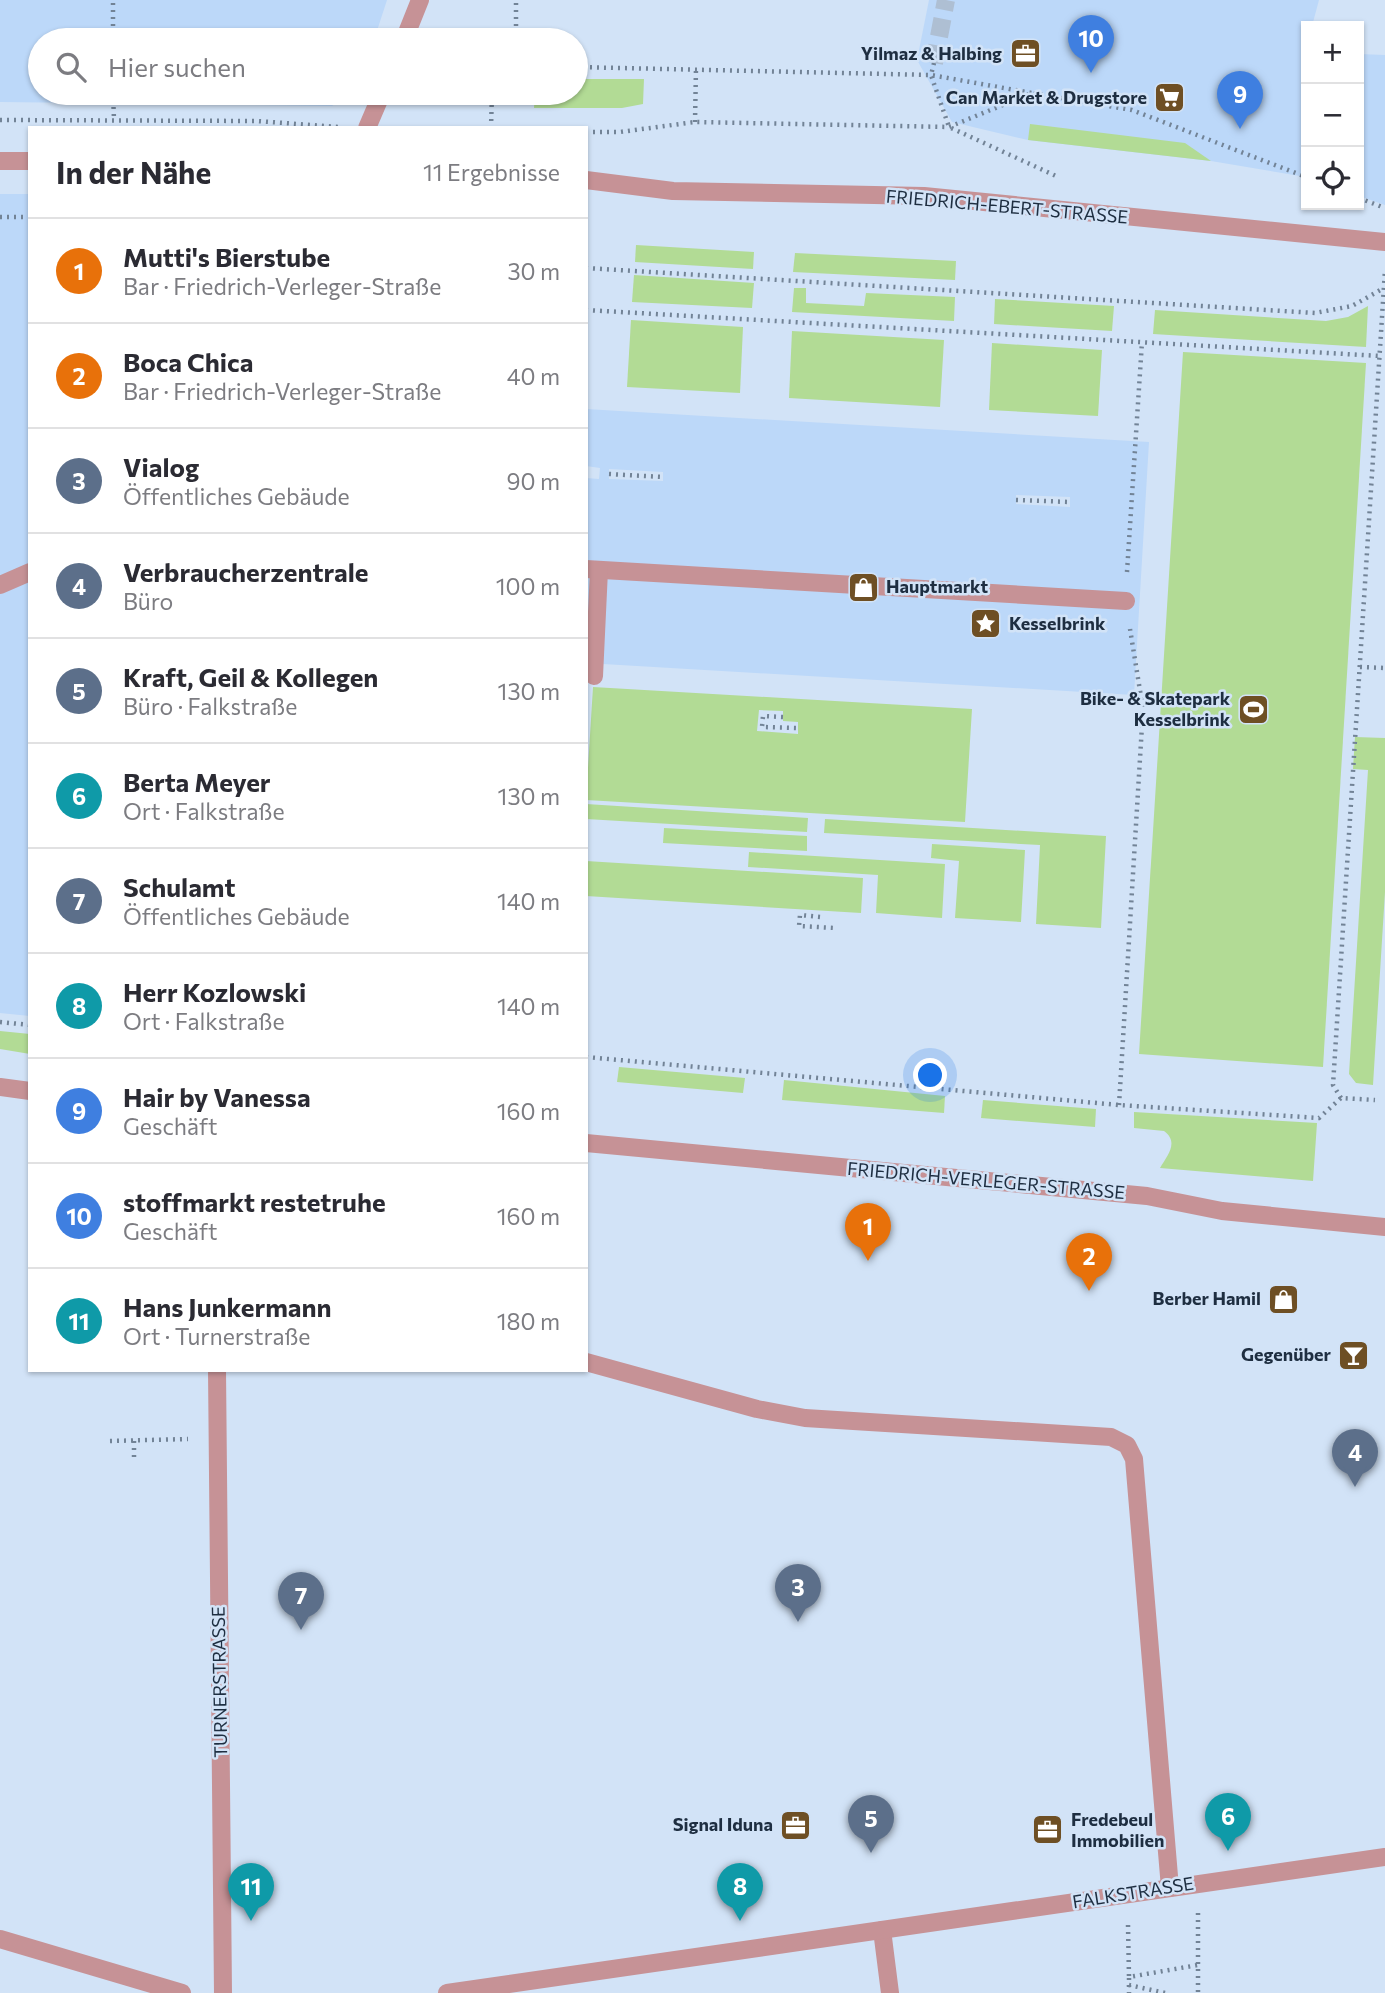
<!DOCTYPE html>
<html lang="de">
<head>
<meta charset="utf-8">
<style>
  body { margin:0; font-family:Commissioner,sans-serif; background:#f7f7f7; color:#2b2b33 }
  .controls { position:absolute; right:21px; top:21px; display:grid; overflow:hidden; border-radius:0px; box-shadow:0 2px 5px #0004 }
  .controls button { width:63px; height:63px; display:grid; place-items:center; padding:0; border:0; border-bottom:2px solid #e1e1e2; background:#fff; color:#2b2b33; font:35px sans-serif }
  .you { position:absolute; left:931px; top:1076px; width:24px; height:24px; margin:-18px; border:5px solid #fff; border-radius:50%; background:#1a73e8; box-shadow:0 0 0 10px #1a73e833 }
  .badge { display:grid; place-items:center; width:46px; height:46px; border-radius:50%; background:#6e4f24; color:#fff; font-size:23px; font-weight:700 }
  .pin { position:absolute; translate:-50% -58px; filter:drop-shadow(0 2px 4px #0008) }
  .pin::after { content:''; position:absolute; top:37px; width:24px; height:21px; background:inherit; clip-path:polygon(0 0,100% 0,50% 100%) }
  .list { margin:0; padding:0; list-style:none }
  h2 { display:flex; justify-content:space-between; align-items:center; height:91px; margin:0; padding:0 28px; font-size:30px }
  h2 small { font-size:23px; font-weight:400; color:#7c7c81 }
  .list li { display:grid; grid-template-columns:46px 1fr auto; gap:21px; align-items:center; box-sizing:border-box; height:105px; padding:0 28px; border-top:2px solid #e1e1e2 }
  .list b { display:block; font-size:26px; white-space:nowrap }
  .list p { margin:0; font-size:23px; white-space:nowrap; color:#7c7c81 }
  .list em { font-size:23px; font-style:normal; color:#7c7c81 }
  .icon { flex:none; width:38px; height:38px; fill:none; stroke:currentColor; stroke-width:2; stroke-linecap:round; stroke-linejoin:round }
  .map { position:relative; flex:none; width:1385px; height:1993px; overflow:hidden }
  .search { position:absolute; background:#fff; box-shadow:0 2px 5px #0004; left:28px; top:28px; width:560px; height:77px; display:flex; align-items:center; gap:18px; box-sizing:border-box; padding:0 24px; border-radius:38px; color:#7c7c81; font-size:26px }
  .panel { position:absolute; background:#fff; box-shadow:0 2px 5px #0004; left:28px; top:126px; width:560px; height:1246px; border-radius:0px }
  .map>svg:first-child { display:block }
  .built { fill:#bcd8f9; fill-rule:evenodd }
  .green { fill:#b2db95; fill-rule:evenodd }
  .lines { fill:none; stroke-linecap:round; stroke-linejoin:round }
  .minor-tunnel { stroke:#aebfd3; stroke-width:18; stroke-dasharray:18 9; stroke-linecap:butt }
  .path { stroke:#728396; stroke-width:4.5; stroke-dasharray:2 5; stroke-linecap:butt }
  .minor { stroke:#c69296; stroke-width:18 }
  .labels { text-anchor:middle; stroke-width:5; stroke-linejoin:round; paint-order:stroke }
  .poi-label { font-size:18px; font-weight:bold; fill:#1e2e41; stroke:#d2e3f7; text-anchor:end }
  .street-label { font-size:18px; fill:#1e2e41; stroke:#d2e3f7 }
</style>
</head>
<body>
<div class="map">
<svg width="1385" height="1993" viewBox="0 0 1385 1993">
  <rect width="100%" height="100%" fill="#d2e3f7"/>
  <g class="built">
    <polygon points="0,0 387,0 374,40 40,40 40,93 349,93 332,106 0,102"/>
    <polygon points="929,0 1319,0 1312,26 1306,26 1306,177 1211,161 1028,140 952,122 917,60"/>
    <polygon points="1359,54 1385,55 1385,205 1359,196"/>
    <polygon points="0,194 30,194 30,1016 0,1013"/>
    <path d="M586,409L1149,442L1134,695L586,663V478L599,479L600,468L586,466ZM609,469L663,472V481L609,479ZM1016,495L1070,497V507L1016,504Z"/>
  </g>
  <g class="green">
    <polygon points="576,79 644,79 643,104 622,108 534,108 535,93 576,93"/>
    <polygon points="1030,124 1185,143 1211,161 1028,140"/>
    <polygon points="636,245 754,252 753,269 635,262"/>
    <polygon points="795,253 956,261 955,280 793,272"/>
    <polygon points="634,275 754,283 752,308 632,302"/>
    <polygon points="794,288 806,288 806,303 864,306 866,293 955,297 954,321 792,312"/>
    <polygon points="995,299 1114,306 1112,331 994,324"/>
    <polygon points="1368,306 1366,347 1153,334 1155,310 1326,321 1348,317"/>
    <polygon points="631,320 743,327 740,393 627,387"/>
    <polygon points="792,331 944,340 940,407 789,398"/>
    <polygon points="992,343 1102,350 1098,416 989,410"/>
    <polygon points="1183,352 1366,363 1323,1067 1139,1054"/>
    <path d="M593,687L972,709L965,822L586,800ZM759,710L783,711V721L798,722V734L757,731Z"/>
    <polygon points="1355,737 1385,738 1385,892 1373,1085 1356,1083 1349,1074 1368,770 1353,769"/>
    <polygon points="586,804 808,818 807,832 586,819"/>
    <polygon points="825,819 1106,836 1101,928 1036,924 1040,845 824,833"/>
    <polygon points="664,828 807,836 807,851 663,843"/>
    <polygon points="932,844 1025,850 1021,922 955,918 959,861 931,858"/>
    <polygon points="749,852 945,864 942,918 876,913 878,875 748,867"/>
    <polygon points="586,861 863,878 861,913 586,896"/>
    <polygon points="0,1031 30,1034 30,1054 0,1049"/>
    <polygon points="619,1067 745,1078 743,1093 617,1082"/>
    <polygon points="784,1080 945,1096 944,1113 782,1100"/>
    <polygon points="983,1100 1096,1109 1095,1127 981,1118"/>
    <path d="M1134,1112L1317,1123L1313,1181L1160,1168C1168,1155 1179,1142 1164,1131L1134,1128Z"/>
  </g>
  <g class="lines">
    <polyline class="minor-tunnel" points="934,63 946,0"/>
    <g class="path">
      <polyline points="113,40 113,0"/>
      <polyline points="516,40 516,0"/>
      <polyline points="934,63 931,75 949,127 1056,176"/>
      <polyline points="576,67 931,75 1032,93"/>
      <polyline points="113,93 114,120"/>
      <polyline points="0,120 257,121 338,127"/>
      <polyline points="695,122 696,68"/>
      <polyline points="491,128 492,93"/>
      <polyline points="586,132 620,132 695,122 949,127 1032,93 1132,110 1306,177"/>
      <polyline points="1359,198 1385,208"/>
      <polyline points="0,217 30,217"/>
      <polyline points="586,268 1315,313 1352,306 1384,288"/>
      <polyline points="586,310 1380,356"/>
      <polyline points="609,474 663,477"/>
      <polyline points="1016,500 1070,502"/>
      <polyline points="1127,572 1142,342"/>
      <polyline points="1360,667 1385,668"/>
      <polyline points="783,717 763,716 762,727 798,728"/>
      <polyline points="820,917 800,915 799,926 835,928"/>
      <polyline points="0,1022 30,1025"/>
      <polyline points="586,1057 1119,1105 1319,1118 1341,1098 1375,1100"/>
      <polyline points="1341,1098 1333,1085 1385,270"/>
      <polyline points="1119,1105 1143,709 1130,629"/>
      <polyline points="110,1441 188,1439"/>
      <polyline points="134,1441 134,1461"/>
      <polyline points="1198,1913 1198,1993"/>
      <polyline points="1128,1925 1129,1977"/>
      <polyline points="1129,1985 1129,1993"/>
      <polyline points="1165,1993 1129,1985 1129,1977 1198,1965"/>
    </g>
    <g class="minor">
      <polyline points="404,40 420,0"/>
      <polyline points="367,128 382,93"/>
      <polyline points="0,161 30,161"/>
      <polyline points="586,180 673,191 924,196 1385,242"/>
      <polyline points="586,569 1126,601"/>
      <polyline points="0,585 30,572"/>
      <polyline points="594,676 599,570"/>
      <polyline points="0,1087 30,1091"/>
      <polyline points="586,1143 1147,1196 1222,1211 1385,1227"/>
      <polyline points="586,1362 757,1409 805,1418 1111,1437 1127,1445 1134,1459 1170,1888"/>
      <polyline points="217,1370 223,1993"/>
      <polyline points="882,1930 890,1993"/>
      <polyline points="0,1939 182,1993"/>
      <polyline points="447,1993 1385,1857"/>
    </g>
  </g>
  <defs>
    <symbol id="office-square" viewBox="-11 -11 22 22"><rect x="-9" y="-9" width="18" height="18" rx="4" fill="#6e4f24" stroke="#d2e3f7"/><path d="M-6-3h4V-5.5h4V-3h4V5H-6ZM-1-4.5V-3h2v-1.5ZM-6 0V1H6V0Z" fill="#fff"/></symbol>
    <symbol id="supermarket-square" viewBox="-11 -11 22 22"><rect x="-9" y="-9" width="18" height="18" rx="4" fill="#6e4f24" stroke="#d2e3f7"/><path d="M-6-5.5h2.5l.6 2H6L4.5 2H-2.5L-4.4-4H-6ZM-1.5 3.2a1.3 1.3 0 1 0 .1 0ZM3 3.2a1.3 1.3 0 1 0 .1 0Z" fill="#fff"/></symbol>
    <symbol id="shop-square" viewBox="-11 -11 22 22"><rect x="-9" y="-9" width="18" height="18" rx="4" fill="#6e4f24" stroke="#d2e3f7"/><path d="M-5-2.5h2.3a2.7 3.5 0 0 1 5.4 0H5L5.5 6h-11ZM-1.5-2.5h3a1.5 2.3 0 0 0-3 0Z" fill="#fff"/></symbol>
    <symbol id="sight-square" viewBox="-11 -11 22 22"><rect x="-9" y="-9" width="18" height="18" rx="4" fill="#6e4f24" stroke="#d2e3f7"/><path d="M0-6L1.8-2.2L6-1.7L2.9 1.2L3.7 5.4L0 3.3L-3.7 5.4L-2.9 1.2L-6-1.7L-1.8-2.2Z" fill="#fff"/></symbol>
    <symbol id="stadium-square" viewBox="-11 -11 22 22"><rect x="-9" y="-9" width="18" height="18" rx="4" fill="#6e4f24" stroke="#d2e3f7"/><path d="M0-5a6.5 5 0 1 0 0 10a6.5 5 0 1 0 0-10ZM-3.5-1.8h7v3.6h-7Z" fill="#fff"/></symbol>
    <symbol id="bar-square" viewBox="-11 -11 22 22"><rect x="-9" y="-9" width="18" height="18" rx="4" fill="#6e4f24" stroke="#d2e3f7"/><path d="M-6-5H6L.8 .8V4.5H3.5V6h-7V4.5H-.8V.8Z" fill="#fff"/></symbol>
  </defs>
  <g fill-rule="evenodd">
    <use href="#office-square" x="1008" y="36" width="35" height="35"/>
    <use href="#supermarket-square" x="1152" y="80" width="35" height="35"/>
    <use href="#shop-square" x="846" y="570" width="35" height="35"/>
    <use href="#sight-square" x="968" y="606" width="35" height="35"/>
    <use href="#stadium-square" x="1236" y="692" width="35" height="35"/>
    <use href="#shop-square" x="1266" y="1282" width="35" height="35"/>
    <use href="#bar-square" x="1336" y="1338" width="35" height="35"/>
    <use href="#office-square" x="778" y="1808" width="35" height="35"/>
    <use href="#office-square" x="1030" y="1812" width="35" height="35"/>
  </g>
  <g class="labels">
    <g class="poi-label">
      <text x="1002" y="60">Yilmaz &amp; Halbing</text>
      <text x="1147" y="104">Can Market &amp; Drugstore</text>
      <text x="886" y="593" text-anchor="start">Hauptmarkt</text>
      <text x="1009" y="630" text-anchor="start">Kesselbrink</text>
      <text x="1230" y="705">Bike- &amp; Skatepark<tspan x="1230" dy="21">Kesselbrink</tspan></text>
      <text x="1261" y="1305">Berber Hamil</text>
      <text x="1331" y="1361">Gegenüber</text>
      <text x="1071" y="1826" text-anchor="start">Fredebeul<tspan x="1071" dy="21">Immobilien</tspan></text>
      <text x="773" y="1831">Signal Iduna</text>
    </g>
    <g class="street-label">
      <text transform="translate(1007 207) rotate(5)" y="6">FRIEDRICH-EBERT-STRASSE</text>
      <text transform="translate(986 1181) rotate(5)" y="6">FRIEDRICH-VERLEGER-STRASSE</text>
      <text transform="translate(220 1682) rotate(-91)" y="6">TURNERSTRASSE</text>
      <text transform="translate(1133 1893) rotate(-9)" y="6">FALKSTRASSE</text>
    </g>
  </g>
</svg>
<div class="controls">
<button>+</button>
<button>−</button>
<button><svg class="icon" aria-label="locate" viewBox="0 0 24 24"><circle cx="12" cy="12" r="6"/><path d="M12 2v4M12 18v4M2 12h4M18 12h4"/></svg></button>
</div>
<div class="you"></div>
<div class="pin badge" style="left:868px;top:1261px;background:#e8710a">1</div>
<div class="pin badge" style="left:1089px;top:1291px;background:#e8710a">2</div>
<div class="pin badge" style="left:798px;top:1622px;background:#5c6f8a">3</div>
<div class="pin badge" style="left:1355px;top:1487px;background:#5c6f8a">4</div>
<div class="pin badge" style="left:871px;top:1853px;background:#5c6f8a">5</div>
<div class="pin badge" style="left:1228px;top:1851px;background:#0f9aa8">6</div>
<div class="pin badge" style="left:301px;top:1630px;background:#5c6f8a">7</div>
<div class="pin badge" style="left:740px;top:1921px;background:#0f9aa8">8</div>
<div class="pin badge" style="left:1240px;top:129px;background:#3f7fe0">9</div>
<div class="pin badge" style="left:1091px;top:73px;background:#3f7fe0">10</div>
<div class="pin badge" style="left:251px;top:1921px;background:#0f9aa8">11</div>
<div class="search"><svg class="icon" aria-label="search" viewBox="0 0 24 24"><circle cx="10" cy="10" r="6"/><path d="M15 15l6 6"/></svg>Hier suchen</div>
<section class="panel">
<h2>In der Nähe<small>11 Ergebnisse</small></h2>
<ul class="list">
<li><span class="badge" style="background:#e8710a">1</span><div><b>Mutti's Bierstube</b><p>Bar · Friedrich-Verleger-Straße</p></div><em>30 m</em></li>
<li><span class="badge" style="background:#e8710a">2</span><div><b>Boca Chica</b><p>Bar · Friedrich-Verleger-Straße</p></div><em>40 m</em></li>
<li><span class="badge" style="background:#5c6f8a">3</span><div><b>Vialog</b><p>Öffentliches Gebäude</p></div><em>90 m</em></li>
<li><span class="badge" style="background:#5c6f8a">4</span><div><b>Verbraucherzentrale</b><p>Büro</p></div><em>100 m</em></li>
<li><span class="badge" style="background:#5c6f8a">5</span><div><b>Kraft, Geil &amp; Kollegen</b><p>Büro · Falkstraße</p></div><em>130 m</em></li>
<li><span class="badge" style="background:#0f9aa8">6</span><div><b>Berta Meyer</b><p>Ort · Falkstraße</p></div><em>130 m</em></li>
<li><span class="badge" style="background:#5c6f8a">7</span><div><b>Schulamt</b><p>Öffentliches Gebäude</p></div><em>140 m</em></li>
<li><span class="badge" style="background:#0f9aa8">8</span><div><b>Herr Kozlowski</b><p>Ort · Falkstraße</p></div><em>140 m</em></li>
<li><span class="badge" style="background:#3f7fe0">9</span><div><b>Hair by Vanessa</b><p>Geschäft</p></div><em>160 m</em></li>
<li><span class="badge" style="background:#3f7fe0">10</span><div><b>stoffmarkt restetruhe</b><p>Geschäft</p></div><em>160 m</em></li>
<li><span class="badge" style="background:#0f9aa8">11</span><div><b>Hans Junkermann</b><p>Ort · Turnerstraße</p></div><em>180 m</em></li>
</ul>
</section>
</div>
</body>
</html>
